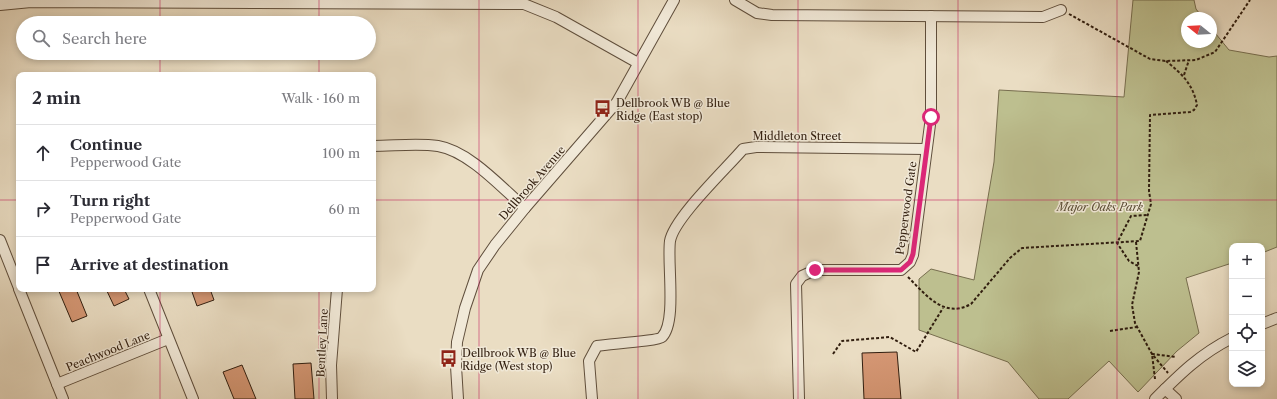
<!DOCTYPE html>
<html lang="en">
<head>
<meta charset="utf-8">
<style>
  body { margin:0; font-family:"Libre Caslon Text",serif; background:#f7f7f7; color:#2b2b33 }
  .controls { position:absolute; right:12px; bottom:12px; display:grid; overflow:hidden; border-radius:8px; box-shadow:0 2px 6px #0003 }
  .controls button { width:36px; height:36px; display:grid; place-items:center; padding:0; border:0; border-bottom:1px solid #e1e1e2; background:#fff; color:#2b2b33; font:20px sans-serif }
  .compass { position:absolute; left:1181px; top:12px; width:36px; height:36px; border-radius:50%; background:#fff; box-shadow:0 2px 6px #0003; rotate:288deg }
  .stop { position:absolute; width:12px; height:12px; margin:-9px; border:3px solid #db2777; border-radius:50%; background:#fff }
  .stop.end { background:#db2777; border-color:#fff; box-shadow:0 1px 4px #0008 }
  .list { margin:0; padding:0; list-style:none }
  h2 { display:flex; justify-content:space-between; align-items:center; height:52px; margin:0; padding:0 16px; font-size:17px }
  h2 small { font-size:13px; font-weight:400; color:#7c7c81 }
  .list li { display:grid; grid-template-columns:26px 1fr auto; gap:12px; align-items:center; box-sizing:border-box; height:56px; padding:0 16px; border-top:1px solid #e1e1e2 }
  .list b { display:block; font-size:15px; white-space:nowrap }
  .list p { margin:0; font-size:13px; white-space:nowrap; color:#7c7c81 }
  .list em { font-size:13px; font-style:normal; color:#7c7c81 }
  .icon { flex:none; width:22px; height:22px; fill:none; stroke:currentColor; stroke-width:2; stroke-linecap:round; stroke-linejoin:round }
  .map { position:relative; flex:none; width:1277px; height:399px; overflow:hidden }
  .search { position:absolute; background:#fff; box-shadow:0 2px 6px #0003; left:16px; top:16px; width:360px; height:44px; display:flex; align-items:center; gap:10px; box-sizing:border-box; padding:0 14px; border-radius:22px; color:#7c7c81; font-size:15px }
  .panel { position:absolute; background:#fff; box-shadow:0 2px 6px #0003; left:16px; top:72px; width:360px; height:220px; border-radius:8px }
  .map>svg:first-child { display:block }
  .green { fill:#bdbf8f; stroke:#776e4f }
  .building { fill:#d49673; stroke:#311e0f }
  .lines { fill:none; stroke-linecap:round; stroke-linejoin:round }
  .street-casing { stroke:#5f4e3c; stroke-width:12 }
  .path { stroke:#311e0f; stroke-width:2; stroke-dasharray:3 2; stroke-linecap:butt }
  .street { stroke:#f1e9d8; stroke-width:10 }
  .route { stroke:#db2777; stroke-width:5 }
  .grid { fill:none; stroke:#c2185b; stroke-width:1; stroke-opacity:0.55 }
  .labels { text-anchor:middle; stroke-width:3; stroke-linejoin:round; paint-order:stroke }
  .poi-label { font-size:11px; fill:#311e0f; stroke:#f1e9d8; text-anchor:start }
  .street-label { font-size:11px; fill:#311e0f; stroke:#f1e9d8 }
  .park-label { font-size:11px; font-style:italic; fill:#5b4e35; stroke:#f1e9d8 }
</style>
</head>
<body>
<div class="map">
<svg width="1277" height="399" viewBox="0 0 1277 399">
  <rect width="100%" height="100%" fill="#eaddc3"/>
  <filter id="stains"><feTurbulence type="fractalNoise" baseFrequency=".005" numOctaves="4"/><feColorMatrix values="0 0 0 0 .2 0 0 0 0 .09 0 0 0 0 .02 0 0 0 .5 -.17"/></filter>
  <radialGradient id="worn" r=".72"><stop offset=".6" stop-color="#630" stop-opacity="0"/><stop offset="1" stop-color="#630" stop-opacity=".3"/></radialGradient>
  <polygon class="green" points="1133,0 1194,0 1196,9 1203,18 1187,18 1187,42 1211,42 1211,28 1229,50 1269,57 1277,56 1277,247 1262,253 1262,246 1232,246 1232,263 1186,278 1199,333 1177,351 1138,392 1109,361 1068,399 1039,399 1008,362 919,330 919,279 931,269 974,280 994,162 999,90 1124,97"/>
  <g class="building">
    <polygon points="58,289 76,289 87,316 72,322"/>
    <polygon points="106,289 124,289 129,299 114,306"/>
    <polygon points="191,289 210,289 214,300 197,306"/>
    <polygon points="897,352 901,399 864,399 862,353"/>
    <polygon points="311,363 314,399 295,399 293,364"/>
    <polygon points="242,365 256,399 234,399 223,372"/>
  </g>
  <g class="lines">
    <defs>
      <g id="street">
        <polyline points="735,0 757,13 772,15 1043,17 1061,10"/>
        <polyline points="0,5 31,2 524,4 556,17 638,63"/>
        <path d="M373,146C394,146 417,143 438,146C469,151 502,188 525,208"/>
        <polyline points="0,240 19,288"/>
        <polyline points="19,289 63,399"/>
        <polyline points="149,289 193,399"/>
        <polyline points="1262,324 1277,318"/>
        <polyline points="57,384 168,339"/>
        <polyline points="1165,389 1176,399"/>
        <polyline points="332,399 331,365 337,289"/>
        <polyline points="458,399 456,366 457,342 465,308 478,270 495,245 525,208 617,102 674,0"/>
        <path d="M592,399L589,361L597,346C608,344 658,341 662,337C677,322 667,263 670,241C674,218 726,169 743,149L756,147L926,149"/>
        <polyline points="799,399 796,284 802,276 815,270 901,270 910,262 913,255 931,117 931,16"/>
        <path d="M1155,399C1180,374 1200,354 1232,338"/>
      </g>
    </defs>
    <use href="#street" class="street-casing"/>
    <g class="path">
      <polyline points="1069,14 1150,59 1166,61 1196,60 1215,52 1250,0"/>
      <polyline points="1184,75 1189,60"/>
      <polyline points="1136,242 1139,272 1132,305 1135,323 1152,354 1168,373"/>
      <polyline points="1138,266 1129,261 1117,243 1131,216 1147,215"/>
      <path d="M908,277C926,295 944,319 971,304L1010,258L1022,248L1140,241L1151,204L1149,191L1150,115L1190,112L1194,110L1197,105C1193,84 1182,74 1166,61"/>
      <polyline points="1110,331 1137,327"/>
      <polyline points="833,354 842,341 890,337 916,352 943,308"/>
      <polyline points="1155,379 1152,354 1176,357"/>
    </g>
    <use href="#street" class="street"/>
  </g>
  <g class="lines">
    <polyline class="route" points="815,270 901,270 910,262 913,254 931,117"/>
  </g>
  <path class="grid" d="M160,0V23M319,0V23M479,0V399M638,0V399M798,0V399M958,0V399M1117,0V399M160,53V75M319,53V75M0,200H19M373,200H1277M160,289V399M319,289V399"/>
  <defs>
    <symbol id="bus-bare" viewBox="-9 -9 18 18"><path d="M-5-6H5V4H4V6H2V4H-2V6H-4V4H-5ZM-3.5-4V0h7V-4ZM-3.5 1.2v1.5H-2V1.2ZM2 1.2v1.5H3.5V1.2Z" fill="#8f2418" stroke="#f1e9d8" stroke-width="2.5" paint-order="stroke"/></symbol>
  </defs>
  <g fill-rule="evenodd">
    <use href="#bus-bare" x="590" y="96" width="25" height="25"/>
    <use href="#bus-bare" x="436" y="346" width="25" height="25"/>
  </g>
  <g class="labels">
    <g class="poi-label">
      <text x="616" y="107">Dellbrook WB @ Blue<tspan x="616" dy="13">Ridge (East stop)</tspan></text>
      <text x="462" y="357">Dellbrook WB @ Blue<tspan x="462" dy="13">Ridge (West stop)</tspan></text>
    </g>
    <g class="street-label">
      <text x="797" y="140">Middleton Street</text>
      <text transform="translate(532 183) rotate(-49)" y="4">Dellbrook Avenue</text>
      <text transform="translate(906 208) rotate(-82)" y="4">Pepperwood Gate</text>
      <text transform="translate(322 343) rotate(-87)" y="4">Bentley Lane</text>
      <text transform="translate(108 351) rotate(-22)" y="4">Peachwood Lane</text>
    </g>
    <g class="park-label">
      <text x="1100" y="211">Major Oaks Park</text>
    </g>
  </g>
  <rect width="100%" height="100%" filter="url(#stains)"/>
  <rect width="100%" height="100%" fill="url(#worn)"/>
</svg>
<div class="controls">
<button>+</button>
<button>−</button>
<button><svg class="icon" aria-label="locate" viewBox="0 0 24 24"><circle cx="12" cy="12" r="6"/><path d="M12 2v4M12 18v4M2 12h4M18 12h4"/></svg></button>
<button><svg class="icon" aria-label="layers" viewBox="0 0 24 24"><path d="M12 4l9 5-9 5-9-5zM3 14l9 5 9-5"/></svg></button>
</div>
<svg class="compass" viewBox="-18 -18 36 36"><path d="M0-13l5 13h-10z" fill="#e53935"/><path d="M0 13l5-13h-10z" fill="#7c7c81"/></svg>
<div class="stop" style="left:931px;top:117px"></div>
<div class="stop end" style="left:815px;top:270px"></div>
<div class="search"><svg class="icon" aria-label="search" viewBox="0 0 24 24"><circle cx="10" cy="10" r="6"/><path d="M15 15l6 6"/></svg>Search here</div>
<section class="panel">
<h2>2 min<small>Walk · 160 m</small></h2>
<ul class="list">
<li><svg class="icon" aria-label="ahead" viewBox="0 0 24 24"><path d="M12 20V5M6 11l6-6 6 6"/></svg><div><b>Continue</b><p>Pepperwood Gate</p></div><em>100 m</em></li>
<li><svg class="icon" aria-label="right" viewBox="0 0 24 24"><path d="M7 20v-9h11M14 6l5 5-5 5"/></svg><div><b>Turn right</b><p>Pepperwood Gate</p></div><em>60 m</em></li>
<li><svg class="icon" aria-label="arrive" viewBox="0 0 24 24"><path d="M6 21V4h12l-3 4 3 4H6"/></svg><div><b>Arrive at destination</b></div></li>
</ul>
</section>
</div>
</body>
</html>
